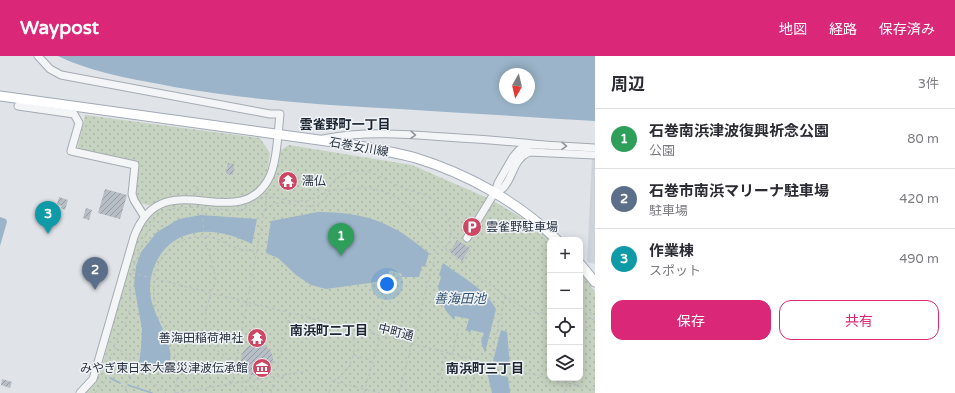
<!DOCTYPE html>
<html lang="ja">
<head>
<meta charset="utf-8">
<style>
  body { margin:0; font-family:"Varela Round","Noto Sans JP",sans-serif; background:#f7f7f7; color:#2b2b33 }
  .controls { position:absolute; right:12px; bottom:12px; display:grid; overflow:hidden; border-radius:8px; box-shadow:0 2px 10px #0003 }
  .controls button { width:36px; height:36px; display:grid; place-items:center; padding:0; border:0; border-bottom:1px solid #e1e1e2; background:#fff; color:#2b2b33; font:20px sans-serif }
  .compass { position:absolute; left:499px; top:12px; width:36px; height:36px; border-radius:50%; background:#fff; box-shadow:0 2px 10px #0003; rotate:188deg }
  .you { position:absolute; left:387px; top:228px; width:14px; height:14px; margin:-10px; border:3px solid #fff; border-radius:50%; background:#1a73e8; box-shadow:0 0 0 6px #1a73e833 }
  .badge { display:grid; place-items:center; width:26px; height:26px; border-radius:50%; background:#db2777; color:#fff; font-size:13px; font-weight:700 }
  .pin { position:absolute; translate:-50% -33px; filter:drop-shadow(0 1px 2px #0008) }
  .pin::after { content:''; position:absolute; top:21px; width:14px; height:12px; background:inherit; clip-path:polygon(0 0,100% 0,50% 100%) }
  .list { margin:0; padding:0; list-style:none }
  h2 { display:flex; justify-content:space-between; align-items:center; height:52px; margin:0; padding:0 16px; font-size:17px }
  h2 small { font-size:13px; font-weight:400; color:#7c7c81 }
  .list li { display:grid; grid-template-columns:26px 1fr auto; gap:12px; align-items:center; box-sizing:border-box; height:60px; padding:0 16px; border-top:1px solid #e1e1e2 }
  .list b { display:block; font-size:15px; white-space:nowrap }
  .list p { margin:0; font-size:13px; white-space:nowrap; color:#7c7c81 }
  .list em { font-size:13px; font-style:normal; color:#7c7c81 }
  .actions { display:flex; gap:8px; padding:12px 16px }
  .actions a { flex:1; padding:9px 0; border:1px solid #db2777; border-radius:12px; text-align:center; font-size:14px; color:#db2777 }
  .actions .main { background:#db2777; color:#fff }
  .icon { flex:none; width:22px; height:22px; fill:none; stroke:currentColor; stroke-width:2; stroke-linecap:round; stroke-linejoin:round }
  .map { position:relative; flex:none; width:595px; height:337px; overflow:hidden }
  header { display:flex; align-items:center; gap:24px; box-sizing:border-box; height:56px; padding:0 20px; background:#db2777; color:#fff }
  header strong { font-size:19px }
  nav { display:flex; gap:22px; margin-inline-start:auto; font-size:14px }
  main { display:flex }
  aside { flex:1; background:#fff }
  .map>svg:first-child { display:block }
  .built { fill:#ced3db }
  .park { fill:url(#park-dots) }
  .water { fill:#9bb4c9; fill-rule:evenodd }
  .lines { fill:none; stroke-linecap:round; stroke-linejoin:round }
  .stream { stroke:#9bb4c9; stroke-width:1.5 }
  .building { fill:url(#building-hatch) }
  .minor-casing { stroke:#a5abb3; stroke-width:9 }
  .major-casing { stroke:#a0a9b5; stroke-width:11 }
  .path { stroke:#babfc4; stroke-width:1; stroke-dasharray:3 3; stroke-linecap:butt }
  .minor { stroke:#f3f5f7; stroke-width:7 }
  .major { stroke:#fff; stroke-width:9 }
  .oneway { stroke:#8e949c }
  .labels { text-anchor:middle; stroke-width:3; stroke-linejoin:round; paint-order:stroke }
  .street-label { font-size:12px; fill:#293340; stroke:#f0f3f6 }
  .poi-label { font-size:12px; fill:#293340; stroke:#f0f3f6; text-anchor:start }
  .neighbourhood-label { font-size:13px; font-weight:bold; fill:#1b2431; stroke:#f0f3f6 }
  .water-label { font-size:13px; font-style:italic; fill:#335474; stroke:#f0f3f6 }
</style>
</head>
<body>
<header>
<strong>Waypost</strong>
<nav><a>地図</a><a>経路</a><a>保存済み</a></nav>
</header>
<main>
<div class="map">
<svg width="595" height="337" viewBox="0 0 595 337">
  <defs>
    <pattern id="park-dots" width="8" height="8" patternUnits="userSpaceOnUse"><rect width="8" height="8" fill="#c7d3c1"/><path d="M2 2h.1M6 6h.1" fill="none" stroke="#abb6a7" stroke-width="1.8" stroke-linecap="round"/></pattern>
    <pattern id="building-hatch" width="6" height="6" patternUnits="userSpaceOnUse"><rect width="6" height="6" fill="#b7bec6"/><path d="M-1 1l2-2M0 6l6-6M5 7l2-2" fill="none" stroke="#959ba2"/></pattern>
  </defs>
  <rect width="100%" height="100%" fill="#e0e4e9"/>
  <polygon class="built" points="592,103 595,103 595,208 587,206"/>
  <g class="park">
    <path d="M85,59L260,82L270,97C268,111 267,126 256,136C241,149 192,141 171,143C164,144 156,150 148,149C142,149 139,145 136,141L138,105L77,94Z"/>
    <polygon points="289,89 412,109 490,143 519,160 540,175 550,184 550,322 580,322 580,216 587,224 595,236 595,337 85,337 93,328 101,314 136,182 151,157 160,151 179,145 240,149 250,145 265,132 273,114 276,97"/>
  </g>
  <g class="water">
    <path d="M58,0H595V65C530,61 464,57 399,53C324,49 249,44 174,31C135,23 95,18 58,0ZM505,18H529V42H505Z"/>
    <path d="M318,156C345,156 369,159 393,172C406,178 418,189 429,197L425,211L422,210L419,221H401L402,218L390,214L386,223L370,227L326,233L311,229L296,219L278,202L266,197L271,165Z"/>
    <path d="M201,159L257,163L252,188C229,177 204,170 179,182C156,194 144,225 153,250C158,265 167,279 170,295C171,302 170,309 169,316L139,307L141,292L142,273L134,229L136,210L141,196L157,176L179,163Z"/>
    <polygon points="0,161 6,163 7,166 0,190"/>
    <path d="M443,207C462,221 484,232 496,253L485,297L481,285L484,277L471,274L470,277L466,273L469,263L455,260L454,264L447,256L442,247L438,231L441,221L439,219Z"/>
    <polygon points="501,274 507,276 510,310 493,305"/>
    <polygon points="487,316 508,321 510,337 492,337"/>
  </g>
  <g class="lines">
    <g class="stream">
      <polyline points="110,322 120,327"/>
      <polyline points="128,329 152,337"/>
    </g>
  </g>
  <g class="building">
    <polygon points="228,107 234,108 233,119 226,118"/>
    <polygon points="105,133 127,139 120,163 98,157"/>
    <polygon points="59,141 68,144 65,154 61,152 62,150 57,148"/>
    <polygon points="86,152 92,154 89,164 83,162"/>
    <polygon points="457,184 470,192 462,205 450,196"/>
    <circle cx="257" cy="304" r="16"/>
    <polygon points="2,323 12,326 10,332 1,329"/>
  </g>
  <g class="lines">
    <defs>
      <g id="minor">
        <path d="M38,0L50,13L61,19L270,58H280C278,76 277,109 268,124C236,180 162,104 134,181L96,313L93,323L80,337"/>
        <polyline points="18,50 74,58 79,67 71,95 135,109 132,138 134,144 144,160"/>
        <path d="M323,83C363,75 404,78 445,81C478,83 510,85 543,89"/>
        <path d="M495,136C497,135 501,134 503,132C514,121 512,104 529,96L595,99"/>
        <polyline points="467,182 495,136 498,127 513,101 519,94 530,89 543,89 595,92"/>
      </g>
      <g id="major">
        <path d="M0,40L348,88C371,92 394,96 416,102C468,118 518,146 557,184"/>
        <polyline points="580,208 595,226"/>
      </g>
    </defs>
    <use href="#minor" class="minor-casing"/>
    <use href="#major" class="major-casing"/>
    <g class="path">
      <polyline points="196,139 198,122"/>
      <polyline points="259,143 267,140 292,145 307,145 330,135 355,132 372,132 390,138 406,148 417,158 446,194 468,213 521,251 533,256 550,258"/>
      <polyline points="201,151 202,153 204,180 216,222 206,253 205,266 207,275 211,285 218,295 247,319 259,324"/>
      <path d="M265,153C270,150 275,147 282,147C294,147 305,154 318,148C329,143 327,138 331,129C335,121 348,115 357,115C373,114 385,124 399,130C409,135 420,136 430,141C439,145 452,166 451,176C450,182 448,188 446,194"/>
      <polyline points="450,178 461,184"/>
      <polyline points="463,207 472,191 467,188"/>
      <polyline points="132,217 595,334"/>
      <polyline points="590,256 595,263"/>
      <polyline points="580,261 595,264"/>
      <polyline points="580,268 593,274 595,276"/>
      <polyline points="372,277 393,221"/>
      <path d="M114,290C118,279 126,270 128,259C132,246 129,233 131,220C132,213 136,206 138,200C143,186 151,159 167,154C186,149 217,153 237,155L244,153L255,146"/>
      <path d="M114,292C140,299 130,315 125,335L128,336L127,337"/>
      <polyline points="452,298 460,268"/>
      <polyline points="354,299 372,305"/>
      <polyline points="469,302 474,280"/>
      <polyline points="490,307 505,240"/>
      <polyline points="108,316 123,319"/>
      <polyline points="128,320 132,321 133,318 137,318 138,317 150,320 149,323 166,337"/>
      <polyline points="282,320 298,337"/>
      <path d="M333,325C353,314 358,294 351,273"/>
      <polyline points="232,327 267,140 268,136 266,135"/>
      <polyline points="95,337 104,327 112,297"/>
      <path d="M175,337C176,330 177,322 177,315C176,291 164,270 155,248C150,223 157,197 181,185C188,182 196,180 205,180C216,181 223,186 233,191C240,194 249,195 257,195"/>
      <polyline points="176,337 308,315"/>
      <path d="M241,337C245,327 257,330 263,337"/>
      <polyline points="271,337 290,258"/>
      <polyline points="329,337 332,325 380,337"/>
      <polyline points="364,337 380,280"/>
      <polyline points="399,337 428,226 439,187"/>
      <polyline points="435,337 446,297"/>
      <polyline points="470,337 478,305"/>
      <polyline points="564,337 568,327"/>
    </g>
    <use href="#minor" class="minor"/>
    <use href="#major" class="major"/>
  </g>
  <defs><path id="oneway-chevron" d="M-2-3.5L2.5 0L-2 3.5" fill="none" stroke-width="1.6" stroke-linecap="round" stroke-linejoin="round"/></defs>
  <g class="oneway">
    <use href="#oneway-chevron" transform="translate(413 79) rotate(4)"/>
    <use href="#oneway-chevron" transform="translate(564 90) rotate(3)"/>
  </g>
  <defs>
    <symbol id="temple-disc" viewBox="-11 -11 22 22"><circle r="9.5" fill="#cd4663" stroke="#f0f3f6"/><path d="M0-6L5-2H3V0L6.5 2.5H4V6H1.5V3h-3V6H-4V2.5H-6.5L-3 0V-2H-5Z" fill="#fff"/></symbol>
    <symbol id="parking-disc" viewBox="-11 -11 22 22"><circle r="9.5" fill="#cd4663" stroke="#f0f3f6"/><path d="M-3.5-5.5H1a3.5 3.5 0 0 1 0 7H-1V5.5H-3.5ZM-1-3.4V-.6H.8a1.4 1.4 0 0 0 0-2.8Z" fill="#fff"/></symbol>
    <symbol id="museum-disc" viewBox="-11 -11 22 22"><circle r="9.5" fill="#cd4663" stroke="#f0f3f6"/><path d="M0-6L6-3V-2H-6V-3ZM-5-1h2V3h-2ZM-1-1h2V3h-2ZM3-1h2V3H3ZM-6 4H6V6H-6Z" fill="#fff"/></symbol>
  </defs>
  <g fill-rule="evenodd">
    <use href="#temple-disc" x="277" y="114" width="22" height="22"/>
    <use href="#parking-disc" x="461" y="160" width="22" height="22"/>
    <use href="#temple-disc" x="246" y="271" width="22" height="22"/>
    <use href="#museum-disc" x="251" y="301" width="22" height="22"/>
  </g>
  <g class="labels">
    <g class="street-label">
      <text transform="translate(359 91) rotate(10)" y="4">石巻女川線</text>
      <text transform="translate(396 276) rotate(14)" y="4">中町通</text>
    </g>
    <g class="poi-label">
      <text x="302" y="129">濡仏</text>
      <text x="486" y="175">雲雀野駐車場</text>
      <text x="243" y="286" text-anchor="end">善海田稲荷神社</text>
      <text x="248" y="316" text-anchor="end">みやぎ東日本大震災津波伝承館</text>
    </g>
    <g class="neighbourhood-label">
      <text x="345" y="73">雲雀野町一丁目</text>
      <text x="329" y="279">南浜町二丁目</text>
      <text x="485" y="317">南浜町三丁目</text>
    </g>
    <g class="water-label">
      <text x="460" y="247">善海田池</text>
    </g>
  </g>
</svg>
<div class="controls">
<button>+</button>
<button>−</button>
<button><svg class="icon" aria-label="locate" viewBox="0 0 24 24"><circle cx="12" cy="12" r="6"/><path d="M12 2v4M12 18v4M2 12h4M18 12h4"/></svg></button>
<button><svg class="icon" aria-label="layers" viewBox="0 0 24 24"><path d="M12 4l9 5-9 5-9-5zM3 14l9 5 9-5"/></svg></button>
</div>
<svg class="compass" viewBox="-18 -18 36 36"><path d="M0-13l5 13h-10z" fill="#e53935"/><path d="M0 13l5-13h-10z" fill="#7c7c81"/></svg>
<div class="you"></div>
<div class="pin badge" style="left:341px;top:200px;background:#2e9e5b">1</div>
<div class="pin badge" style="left:95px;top:234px;background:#5c6f8a">2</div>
<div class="pin badge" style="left:48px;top:178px;background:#0f9aa8">3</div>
</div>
<aside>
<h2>周辺<small>3件</small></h2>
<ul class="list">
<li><span class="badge" style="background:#2e9e5b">1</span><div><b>石巻南浜津波復興祈念公園</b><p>公園</p></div><em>80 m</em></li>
<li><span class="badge" style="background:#5c6f8a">2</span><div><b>石巻市南浜マリーナ駐車場</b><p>駐車場</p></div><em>420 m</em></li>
<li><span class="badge" style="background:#0f9aa8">3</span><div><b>作業棟</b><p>スポット</p></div><em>490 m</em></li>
</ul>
<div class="actions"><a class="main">保存</a><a>共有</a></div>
</aside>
</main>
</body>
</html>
